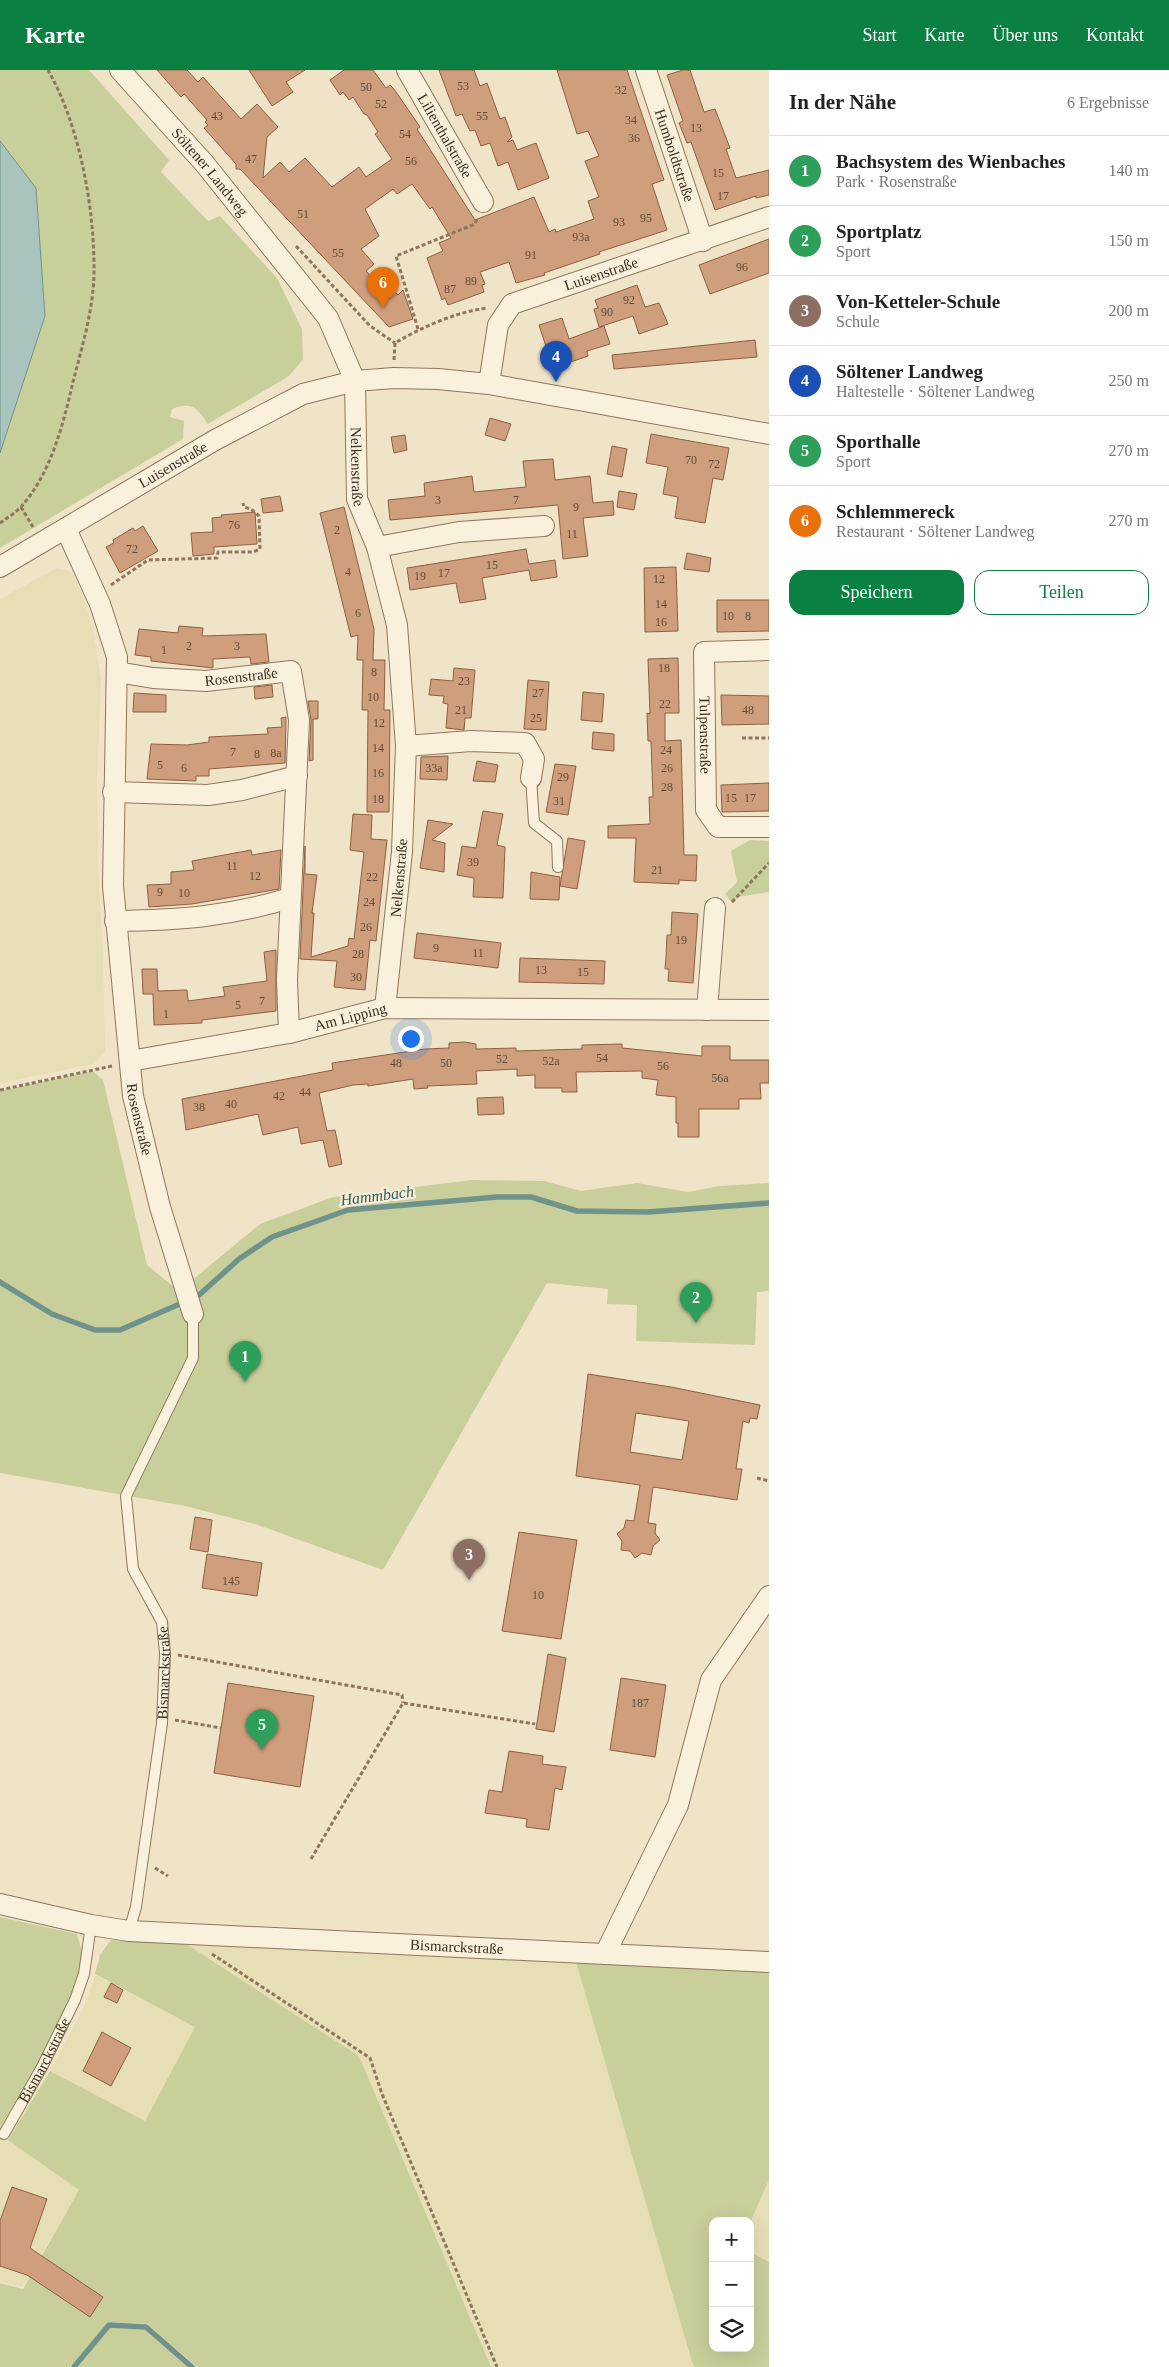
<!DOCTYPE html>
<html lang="de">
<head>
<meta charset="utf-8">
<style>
  body { margin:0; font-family:"Times New Roman",serif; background:#f6f6f6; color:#222 }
  .controls { position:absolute; right:15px; bottom:15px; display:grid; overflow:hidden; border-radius:10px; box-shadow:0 5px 20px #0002 }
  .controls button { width:45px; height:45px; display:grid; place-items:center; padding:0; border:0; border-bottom:1px solid #e0e0e0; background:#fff; color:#222; font:25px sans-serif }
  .you { position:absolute; left:410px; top:968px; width:18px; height:18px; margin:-12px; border:4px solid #fff; border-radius:50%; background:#1a73e8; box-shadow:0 0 0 8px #1a73e833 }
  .badge { display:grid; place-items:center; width:32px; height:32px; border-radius:50%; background:#0b8043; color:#fff; font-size:16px; font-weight:700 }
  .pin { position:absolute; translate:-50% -41px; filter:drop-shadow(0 1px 2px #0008) }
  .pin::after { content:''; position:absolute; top:26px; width:18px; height:15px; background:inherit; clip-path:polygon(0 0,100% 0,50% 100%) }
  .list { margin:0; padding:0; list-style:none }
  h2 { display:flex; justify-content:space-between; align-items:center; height:65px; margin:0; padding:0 20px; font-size:21px }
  h2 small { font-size:16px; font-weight:400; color:#767676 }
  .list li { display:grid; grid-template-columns:32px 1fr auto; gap:15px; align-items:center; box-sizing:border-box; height:70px; padding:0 20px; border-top:1px solid #e0e0e0 }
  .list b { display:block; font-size:19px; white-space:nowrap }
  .list p { margin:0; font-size:16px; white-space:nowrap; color:#767676 }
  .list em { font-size:16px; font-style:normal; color:#767676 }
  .actions { display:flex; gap:10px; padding:15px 20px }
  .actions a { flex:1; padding:11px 0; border:1px solid #0b8043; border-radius:15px; text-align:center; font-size:18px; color:#0b8043 }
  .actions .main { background:#0b8043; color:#fff }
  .icon { flex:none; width:28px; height:28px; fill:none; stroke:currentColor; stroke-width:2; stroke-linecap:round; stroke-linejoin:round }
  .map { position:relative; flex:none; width:769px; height:2297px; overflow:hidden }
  header { display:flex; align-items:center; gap:30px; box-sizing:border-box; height:70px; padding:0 25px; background:#0b8043; color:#fff }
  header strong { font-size:24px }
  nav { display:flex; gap:28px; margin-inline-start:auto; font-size:18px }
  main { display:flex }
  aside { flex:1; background:#fff }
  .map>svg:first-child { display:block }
  .farmland { fill:#e6deb5 }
  .green { fill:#c9cf9b }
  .water { fill:#a9c4bc; stroke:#6f938a }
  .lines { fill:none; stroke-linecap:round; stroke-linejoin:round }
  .stream { stroke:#6f938a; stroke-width:5.5 }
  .building { fill:#cf9f7d; stroke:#8d5f41; fill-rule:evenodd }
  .service-casing { stroke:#8d765c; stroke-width:12 }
  .minor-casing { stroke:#8d765c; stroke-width:22 }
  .path { stroke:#8d765c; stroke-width:3; stroke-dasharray:4 2.5; stroke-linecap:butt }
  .service { stroke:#faf1dc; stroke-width:10 }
  .minor { stroke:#faf1dc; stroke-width:20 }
  .labels { text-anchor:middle; stroke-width:4.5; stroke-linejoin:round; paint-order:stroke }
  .number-label { font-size:12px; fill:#624a37 }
  .street-label { font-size:15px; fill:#3d2e20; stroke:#f7eed8 }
  .water-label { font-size:16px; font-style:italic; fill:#2f5d5a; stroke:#f7eed8 }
</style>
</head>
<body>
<header>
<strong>Karte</strong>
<nav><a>Start</a><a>Karte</a><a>Über uns</a><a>Kontakt</a></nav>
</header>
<main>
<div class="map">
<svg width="769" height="2297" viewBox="0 0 769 2297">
  <rect width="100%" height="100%" fill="#f0e4c8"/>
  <g class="farmland">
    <polygon points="57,498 69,501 74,506 84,531 93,557 101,610 97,711 98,796 103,884 105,982 94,994 0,1013 0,529"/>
    <polygon points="183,1872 576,1892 692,2292 695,2297 491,2297 359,1986"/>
    <polygon points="95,1905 195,1957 144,2052 50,2001 85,1935"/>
    <polygon points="0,2061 8,2070 79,2120 22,2217 0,2212"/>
    <polygon points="769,2111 769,2192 750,2182 750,2154"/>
  </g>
  <g class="green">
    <path d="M0,0H89L169,90L161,102L208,151L220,146L277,208L302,259L303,289L289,306L208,354C197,338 192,331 172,339L170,347L184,351L183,369L0,478V383L45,246L36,118L0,71Z"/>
    <polygon points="750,770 769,771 769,822 738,827 733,834 725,824 737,812 731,781"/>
    <polygon points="93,1001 103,1010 147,1195 179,1221 260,1154 333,1127 472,1110 544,1111 581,1121 637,1113 688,1122 719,1116 769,1113 769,1221 757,1222 755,1275 636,1271 637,1235 607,1234 608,1219 547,1213 383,1500 255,1454 185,1436 0,1403 0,1021"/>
    <polygon points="0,1847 77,1864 82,1882 82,1899 77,1918 48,1976 0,2058"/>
    <polygon points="111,1870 183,1872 359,1986 491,2297 197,2297 147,2254 108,2252 74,2294 69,2297 0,2297 0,2213 23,2219 79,2120 8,2070 50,2001 145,2051 195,1957 95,1904 100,1885"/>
    <polygon points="576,1892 769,1901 769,2110 750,2153 750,2151 713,2151 713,2278 750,2278 750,2182 769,2192 769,2297 695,2297 692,2292"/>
    <polygon points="109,2257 144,2258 188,2297 78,2297"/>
  </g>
  <polygon class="water" points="0,71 36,118 45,246 0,383"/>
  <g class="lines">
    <g class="stream">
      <polyline points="0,1212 52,1244 95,1260 120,1260 198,1226 239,1189 272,1167 348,1140 497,1127 531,1127 577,1141 648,1142 769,1133"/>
      <polyline points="74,2297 109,2255 146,2257 192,2297"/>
    </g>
  </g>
  <g class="building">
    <polygon points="157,0 187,0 198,12 203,7 241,49 257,34 278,57 267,67 263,108 280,92 289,102 305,88 332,117 359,97 366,107 392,89 375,64 378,62 367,45 364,44 353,27 349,30 343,22 340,25 330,10 344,0 373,0 386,18 390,15 394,19 420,57 417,59 475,150 534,127 549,162 555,159 556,162 594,149 588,131 599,127 585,91 599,86 588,61 577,64 557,0 627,0 664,110 652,114 667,160 599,182 600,184 544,203 545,205 516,213 509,192 480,202 485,214 482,215 484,222 448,235 445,228 442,230 427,188 443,181 439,173 451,168 432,137 430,139 412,114 397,124 393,119 365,139 379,166 361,179 374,194 366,201 386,223 391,218 398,225 403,220 413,249 389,257 240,99 236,99 236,94 204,58 208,55 205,52 207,50 184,24 181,27"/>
    <polygon points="249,0 305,0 286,12 293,22 272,36"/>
    <polygon points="439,0 474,0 480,16 487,13 500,49 505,47 512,67 507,72 513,70 517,80 536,73 549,108 518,120 508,92 498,96 490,73 481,76 475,60 470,61 462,44 456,46"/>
    <polygon points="683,0 690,0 704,42 715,39 730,78 726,79 736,108 769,100 769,125 756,128 756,126 715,140 691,72 687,73 679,53 683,51 667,5"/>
    <polygon points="769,169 769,203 710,224 699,195"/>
    <polygon points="637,215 645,237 659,233 668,254 639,264 633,246 599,257 594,239 598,238 595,230"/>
    <polygon points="562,248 569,269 604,256 610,274 587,281 588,286 553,298 539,255"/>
    <polygon points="755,270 757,287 614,299 612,285"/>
    <polygon points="490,348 511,354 505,371 485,365"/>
    <polygon points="651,364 729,378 723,410 713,408 705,453 675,448 678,427 663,424 668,397 646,393"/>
    <polygon points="405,365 407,380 394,383 391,367"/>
    <polygon points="612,376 627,379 622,407 607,404"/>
    <polygon points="553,389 555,410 590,406 593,433 613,431 614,445 583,448 588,486 563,489 558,435 390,450 388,430 425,426 424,413 472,406 474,422 526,417 523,391"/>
    <polygon points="619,421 637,424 634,440 617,437"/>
    <polygon points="280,426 283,441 263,443 261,429"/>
    <polygon points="344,437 374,559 373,590 385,590 384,640 390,640 389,742 367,742 368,640 362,640 363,590 357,590 358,565 351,567 320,443"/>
    <polygon points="255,442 257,474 214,477 214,484 193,486 191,463 213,462 212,448 222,447 221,445"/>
    <polygon points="143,456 158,481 120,503 106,477 114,473 113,470 133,458 135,461"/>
    <polygon points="526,479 529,494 555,490 557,507 531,511 529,500 482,508 486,529 460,533 456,513 410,520 407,498"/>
    <polygon points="687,483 711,488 709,502 684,499"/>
    <polygon points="676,497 678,561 645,562 644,498"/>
    <polygon points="717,530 769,530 769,561 717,562"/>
    <polygon points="179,556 203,558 202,566 266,564 269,592 251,594 250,587 213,589 213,598 151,591 151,587 135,585 139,559 178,563"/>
    <polygon points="678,588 679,643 665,643 665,671 681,670 684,785 697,785 696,811 679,810 679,814 634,812 636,768 608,768 608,756 650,754 649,727 653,727 651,671 648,671 647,643 650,644 648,589"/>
    <polygon points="454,598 475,600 471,648 465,648 464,660 446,658 448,634 443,633 444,626 429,625 431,609 453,611"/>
    <polygon points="528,610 549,612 546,660 524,659"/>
    <polygon points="272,615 273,627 255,629 254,617"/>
    <polygon points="583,622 604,624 602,652 581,650"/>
    <polygon points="134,623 166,625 166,642 133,642"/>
    <polygon points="721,625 769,626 769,654 722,655"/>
    <polygon points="308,631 318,631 318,649 313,649 313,690 309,691 311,650"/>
    <polygon points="286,647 285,693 209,699 209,706 196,706 196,711 147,709 151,674 187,675 209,672 209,667 268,664 267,658 282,657 281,648"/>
    <polygon points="593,662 614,664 614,681 592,679"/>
    <polygon points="448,686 447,710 420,709 421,687"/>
    <polygon points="477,691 498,695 495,712 473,711"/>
    <polygon points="555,694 576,696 568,745 546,742"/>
    <polygon points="769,713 769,741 722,742 721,715"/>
    <polygon points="483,741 503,744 497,775 505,777 503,828 473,827 474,808 457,805 462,776 476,778"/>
    <polygon points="353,744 372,745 371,769 387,770 376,871 370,870 365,920 334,917 337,891 300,889 305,776 305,804 317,805 312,843 314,843 311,887 348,876 349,868 354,869 364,782 350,780"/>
    <polygon points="428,750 453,754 432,770 445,773 444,802 420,798"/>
    <polygon points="568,768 585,771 577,819 560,816"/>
    <polygon points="251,780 252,785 281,780 279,819 192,834 149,837 147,815 171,814 171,802 194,800 192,791"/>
    <polygon points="531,802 560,807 559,830 530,829"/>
    <polygon points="672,842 698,844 693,913 668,911 669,899 665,899 666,887 667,865 671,865"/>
    <polygon points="417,863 501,873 498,898 414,888"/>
    <polygon points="276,880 276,941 202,950 202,953 154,955 153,924 143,924 142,899 157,899 158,921 187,920 188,931 225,926 223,917 267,911 264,882"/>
    <polygon points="520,888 605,891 604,914 519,912"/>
    <polygon points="465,972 476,974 476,979 516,978 516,981 582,979 582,975 622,974 622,978 702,986 702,976 730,976 730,990 769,990 769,1013 760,1013 761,1029 739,1029 739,1039 699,1039 699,1067 678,1067 678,1053 676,1053 676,1027 656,1025 658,1010 642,1008 642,1001 576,1002 577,1022 562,1022 562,1018 535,1018 535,1005 517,1006 517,999 476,1001 477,1014 427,1016 428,1018 414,1019 413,1009 368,1016 368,1014 353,1015 319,1023 327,1061 335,1060 342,1094 329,1097 323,1070 301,1074 298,1057 263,1065 258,1044 186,1060 182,1029 333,1000 332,993 425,979 449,978 449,973"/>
    <polygon points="503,1027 504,1044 478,1045 477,1028"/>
    <path d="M588,1304L671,1317L760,1335L757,1349L750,1348L749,1353L743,1351L736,1399H742L737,1430L653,1417L648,1453L656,1454L655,1463L660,1470L653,1476L651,1485L642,1483L635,1488L630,1481L621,1480L622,1471L617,1464L624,1458L626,1450L634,1451L640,1415L576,1406ZM636,1343L689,1351L682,1390L630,1382Z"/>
    <polygon points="195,1447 212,1450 208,1482 190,1479"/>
    <polygon points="519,1462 577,1470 561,1569 502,1561"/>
    <polygon points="207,1484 262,1493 257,1526 202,1518"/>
    <polygon points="548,1584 566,1588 554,1662 536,1659"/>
    <polygon points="621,1608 666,1615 655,1687 610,1680"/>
    <polygon points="228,1613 314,1626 300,1717 214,1703"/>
    <polygon points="509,1681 543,1686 542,1694 566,1697 562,1720 555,1718 549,1760 526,1757 527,1749 485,1743 489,1720 502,1722"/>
    <polygon points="111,1913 123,1920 117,1933 104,1927"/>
    <polygon points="102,1962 131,1978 111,2016 83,2001"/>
    <polygon points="12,2117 47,2129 30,2178 103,2227 90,2247 27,2205 0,2196 0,2151"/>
  </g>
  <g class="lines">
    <defs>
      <g id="service">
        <polyline points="531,708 534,753 557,771 558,797"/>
        <path id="s1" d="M129,1861L136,1837L162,1653L165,1583L162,1552L133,1499L126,1426L193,1288V1244"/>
        <path id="s2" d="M4,2064L42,1997L75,1930L84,1904L91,1855"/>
      </g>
      <g id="minor">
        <path id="s3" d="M120,0L204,93L328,248L355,311L357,429L377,477L397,555L406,676L402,782L385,938"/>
        <path id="s4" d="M407,0L483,132"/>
        <path id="s5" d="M646,0L703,171"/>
        <path id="s6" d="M489,314L498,255L512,234L769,147"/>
        <path id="s7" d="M66,459L100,534L117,587L113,816L133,1026L160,1137L193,1244"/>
        <polyline points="377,477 459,462 544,456"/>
        <path id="s8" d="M0,497L215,370L303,324L355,311L394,308L438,309L489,314L769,364"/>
        <path id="s9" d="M769,580L704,582L706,740L718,757H769"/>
        <path id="s10" d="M117,602L153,608L206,611L291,601L299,650L287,910L289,963"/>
        <polyline points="406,676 471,671 525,673 534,689 531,708"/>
        <polyline points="113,722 208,725 242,720 297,706"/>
        <path d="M115,851C180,850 227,847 290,828"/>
        <polyline points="707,940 715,838"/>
        <path id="s11" d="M130,991L289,963L385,938L769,940"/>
        <path id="s12" d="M0,1834L91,1855L129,1861L769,1892"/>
        <polyline points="605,1884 678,1735 711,1610 769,1526"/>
      </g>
    </defs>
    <use href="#service" class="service-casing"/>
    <use href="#minor" class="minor-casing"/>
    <g class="path">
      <polyline points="296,176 370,256 395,273"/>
      <polyline points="418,259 396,186 475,154 477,149"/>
      <path d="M394,290L395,273C422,257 456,242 487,238"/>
      <polyline points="21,437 33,457"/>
      <path d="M0,453C7,448 15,443 21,437C51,403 63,355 73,312C82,277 93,241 94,205C95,140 80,56 48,0"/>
      <polyline points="111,515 148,490 217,488 218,482 253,482 260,479 259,446 251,439 244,437 243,433"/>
      <polyline points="742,668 769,668"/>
      <polyline points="732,832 769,793"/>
      <polyline points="0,1020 112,996"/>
      <polyline points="757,1408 769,1411"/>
      <polyline points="178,1585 402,1625 403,1633"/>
      <polyline points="175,1650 221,1658"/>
      <polyline points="311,1789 403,1633 535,1654"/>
      <polyline points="155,1798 168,1806"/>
      <polyline points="212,1884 370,1988 382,2024 497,2297"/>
    </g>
    <use href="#service" class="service"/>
    <use href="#minor" class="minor"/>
  </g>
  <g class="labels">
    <g class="number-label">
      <text x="463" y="20">53</text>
      <text x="366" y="21">50</text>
      <text x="621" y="24">32</text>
      <text x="381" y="38">52</text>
      <text x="217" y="50">43</text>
      <text x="482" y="50">55</text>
      <text x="631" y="54">34</text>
      <text x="696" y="62">13</text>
      <text x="405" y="68">54</text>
      <text x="634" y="72">36</text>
      <text x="251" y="93">47</text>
      <text x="411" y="95">56</text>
      <text x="718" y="107">15</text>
      <text x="723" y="130">17</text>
      <text x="303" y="148">51</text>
      <text x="646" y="152">95</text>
      <text x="619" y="156">93</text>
      <text x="581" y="171">93a</text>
      <text x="338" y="187">55</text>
      <text x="531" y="189">91</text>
      <text x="742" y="201">96</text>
      <text x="471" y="215">89</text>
      <text x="450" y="223">87</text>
      <text x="629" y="234">92</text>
      <text x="607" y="246">90</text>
      <text x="691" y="394">70</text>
      <text x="714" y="398">72</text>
      <text x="438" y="434">3</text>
      <text x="516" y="434">7</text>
      <text x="576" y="441">9</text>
      <text x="234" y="459">76</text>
      <text x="337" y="464">2</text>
      <text x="572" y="468">11</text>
      <text x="132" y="483">72</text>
      <text x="492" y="499">15</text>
      <text x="348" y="506">4</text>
      <text x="444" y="507">17</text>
      <text x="420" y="510">19</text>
      <text x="659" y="513">12</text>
      <text x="661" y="538">14</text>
      <text x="358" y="547">6</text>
      <text x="728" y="550">10</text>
      <text x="748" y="550">8</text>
      <text x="661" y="556">16</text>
      <text x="189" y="580">2</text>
      <text x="237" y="580">3</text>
      <text x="164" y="584">1</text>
      <text x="664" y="602">18</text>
      <text x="374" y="606">8</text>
      <text x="464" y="615">23</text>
      <text x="538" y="627">27</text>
      <text x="373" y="631">10</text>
      <text x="665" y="638">22</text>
      <text x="461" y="644">21</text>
      <text x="748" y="644">48</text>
      <text x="536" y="652">25</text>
      <text x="379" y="657">12</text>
      <text x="378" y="682">14</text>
      <text x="666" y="684">24</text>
      <text x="233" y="686">7</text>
      <text x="276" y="687">8a</text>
      <text x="257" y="688">8</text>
      <text x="160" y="699">5</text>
      <text x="184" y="702">6</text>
      <text x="434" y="702">33a</text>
      <text x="667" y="702">26</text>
      <text x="378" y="707">16</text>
      <text x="563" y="711">29</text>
      <text x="667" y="721">28</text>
      <text x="731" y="732">15</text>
      <text x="750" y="732">17</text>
      <text x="378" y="733">18</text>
      <text x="559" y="735">31</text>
      <text x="473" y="796">39</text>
      <text x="232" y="800">11</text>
      <text x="657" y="804">21</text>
      <text x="255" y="810">12</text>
      <text x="372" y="811">22</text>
      <text x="160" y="826">9</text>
      <text x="184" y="827">10</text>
      <text x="369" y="836">24</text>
      <text x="366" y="861">26</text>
      <text x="681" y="874">19</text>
      <text x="436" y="882">9</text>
      <text x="478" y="887">11</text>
      <text x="358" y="888">28</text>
      <text x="541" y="904">13</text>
      <text x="583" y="906">15</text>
      <text x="356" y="911">30</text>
      <text x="262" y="935">7</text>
      <text x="238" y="939">5</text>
      <text x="166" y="948">1</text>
      <text x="602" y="992">54</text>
      <text x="502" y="993">52</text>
      <text x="551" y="995">52a</text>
      <text x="396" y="997">48</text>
      <text x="446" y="997">50</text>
      <text x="663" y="1000">56</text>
      <text x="720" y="1012">56a</text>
      <text x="305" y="1026">44</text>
      <text x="279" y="1030">42</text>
      <text x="231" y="1038">40</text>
      <text x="199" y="1041">38</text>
      <text x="231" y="1515">145</text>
      <text x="538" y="1529">10</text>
      <text x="640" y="1637">187</text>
    </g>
    <g class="street-label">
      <text dy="5" stroke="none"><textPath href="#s4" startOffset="76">Lilienthalstraße</textPath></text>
      <text dy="5" stroke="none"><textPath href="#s5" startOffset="90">Humboldtstraße</textPath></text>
      <text dy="5" stroke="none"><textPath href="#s3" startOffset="136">Söltener Landweg</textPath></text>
      <text dy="5" stroke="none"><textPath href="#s6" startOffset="179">Luisenstraße</textPath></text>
      <text dy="5" stroke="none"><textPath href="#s8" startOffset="201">Luisenstraße</textPath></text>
      <text dy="5" stroke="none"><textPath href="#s3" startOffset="478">Nelkenstraße</textPath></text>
      <text dy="5" stroke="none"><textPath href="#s10" startOffset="125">Rosenstraße</textPath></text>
      <text dy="5" stroke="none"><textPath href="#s9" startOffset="148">Tulpenstraße</textPath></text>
      <text transform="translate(399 808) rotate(-85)" y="5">Nelkenstraße</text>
      <text dy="5" stroke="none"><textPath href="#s11" startOffset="225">Am Lipping</textPath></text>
      <text dy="5" stroke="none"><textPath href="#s7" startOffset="602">Rosenstraße</textPath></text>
      <text dy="5" stroke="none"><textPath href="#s1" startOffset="261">Bismarckstraße</textPath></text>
      <text dy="5" stroke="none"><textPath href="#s12" startOffset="460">Bismarckstraße</textPath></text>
      <text dy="5" stroke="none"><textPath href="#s2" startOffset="84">Bismarckstraße</textPath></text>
    </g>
    <g class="water-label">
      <text transform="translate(377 1125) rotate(-7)" y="6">Hammbach</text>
    </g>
  </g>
</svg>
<div class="controls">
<button>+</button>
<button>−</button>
<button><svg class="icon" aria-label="layers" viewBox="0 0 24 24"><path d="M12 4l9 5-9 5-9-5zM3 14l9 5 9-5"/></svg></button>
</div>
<div class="you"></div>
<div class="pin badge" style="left:245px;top:1312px;background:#2e9e5b">1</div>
<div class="pin badge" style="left:696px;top:1253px;background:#2e9e5b">2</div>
<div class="pin badge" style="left:469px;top:1510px;background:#8d6e63">3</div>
<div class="pin badge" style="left:556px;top:312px;background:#1a4fb4">4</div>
<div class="pin badge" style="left:262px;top:1680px;background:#2e9e5b">5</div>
<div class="pin badge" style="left:383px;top:238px;background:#e8710a">6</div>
</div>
<aside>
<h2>In der Nähe<small>6 Ergebnisse</small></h2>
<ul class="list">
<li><span class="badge" style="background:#2e9e5b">1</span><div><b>Bachsystem des Wienbaches</b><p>Park · Rosenstraße</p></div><em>140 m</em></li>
<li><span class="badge" style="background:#2e9e5b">2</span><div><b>Sportplatz</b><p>Sport</p></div><em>150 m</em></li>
<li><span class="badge" style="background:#8d6e63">3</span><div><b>Von-Ketteler-Schule</b><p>Schule</p></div><em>200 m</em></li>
<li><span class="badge" style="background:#1a4fb4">4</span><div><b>Söltener Landweg</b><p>Haltestelle · Söltener Landweg</p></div><em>250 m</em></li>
<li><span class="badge" style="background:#2e9e5b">5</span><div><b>Sporthalle</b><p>Sport</p></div><em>270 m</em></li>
<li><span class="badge" style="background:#e8710a">6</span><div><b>Schlemmereck</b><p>Restaurant · Söltener Landweg</p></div><em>270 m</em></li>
</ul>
<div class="actions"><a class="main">Speichern</a><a>Teilen</a></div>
</aside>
</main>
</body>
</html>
